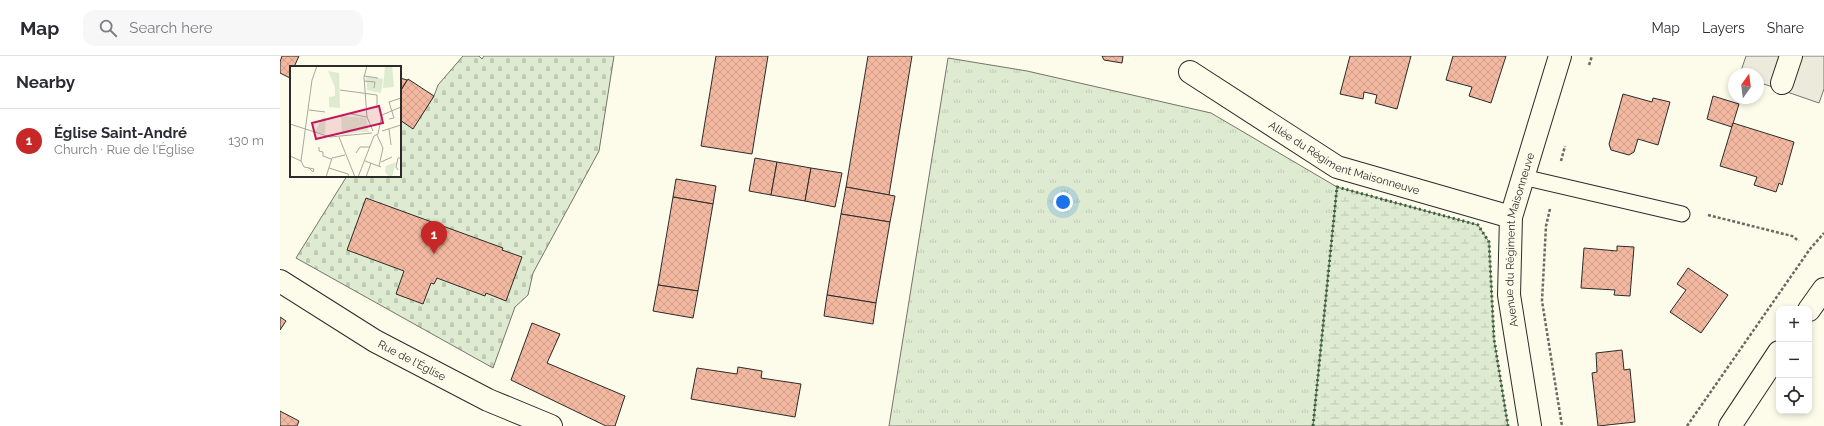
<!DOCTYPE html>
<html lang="en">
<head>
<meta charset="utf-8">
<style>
  body { margin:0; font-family:Raleway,sans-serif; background:#f7f7f7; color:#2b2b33 }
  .controls { position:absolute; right:12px; bottom:12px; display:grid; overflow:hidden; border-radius:8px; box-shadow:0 2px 6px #0003 }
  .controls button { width:36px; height:36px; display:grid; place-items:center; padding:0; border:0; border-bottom:1px solid #e1e1e2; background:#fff; color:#2b2b33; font:20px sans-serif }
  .compass { position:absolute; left:1448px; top:12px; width:36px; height:36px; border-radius:50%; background:#fff; box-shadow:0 2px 6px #0003; rotate:14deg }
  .you { position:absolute; left:783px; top:146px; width:14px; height:14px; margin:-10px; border:3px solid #fff; border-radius:50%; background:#1a73e8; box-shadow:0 0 0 6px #1a73e833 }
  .badge { display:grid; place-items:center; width:26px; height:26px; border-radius:50%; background:#c62828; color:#fff; font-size:13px; font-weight:700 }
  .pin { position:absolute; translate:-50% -33px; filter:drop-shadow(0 1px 2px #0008) }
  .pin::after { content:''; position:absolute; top:21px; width:14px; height:12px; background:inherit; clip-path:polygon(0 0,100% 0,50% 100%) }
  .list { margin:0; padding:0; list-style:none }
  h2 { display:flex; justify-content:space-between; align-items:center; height:52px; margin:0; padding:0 16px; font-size:17px }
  h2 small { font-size:13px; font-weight:400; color:#7c7c81 }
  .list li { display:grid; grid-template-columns:26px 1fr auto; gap:12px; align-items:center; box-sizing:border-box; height:64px; padding:0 16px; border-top:1px solid #e1e1e2 }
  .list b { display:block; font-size:15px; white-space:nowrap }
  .list p { margin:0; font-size:13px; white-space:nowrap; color:#7c7c81 }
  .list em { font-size:13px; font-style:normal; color:#7c7c81 }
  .icon { flex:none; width:22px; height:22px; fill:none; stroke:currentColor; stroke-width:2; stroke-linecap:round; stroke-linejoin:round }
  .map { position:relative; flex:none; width:1544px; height:370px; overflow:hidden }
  header { display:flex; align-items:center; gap:24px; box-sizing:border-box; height:56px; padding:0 20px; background:#fff; border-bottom:1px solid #e1e1e2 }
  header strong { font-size:19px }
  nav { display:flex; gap:22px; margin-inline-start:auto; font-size:14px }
  .search { width:280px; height:36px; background:#f7f7f7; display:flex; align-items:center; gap:10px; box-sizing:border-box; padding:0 14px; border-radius:12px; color:#7c7c81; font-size:15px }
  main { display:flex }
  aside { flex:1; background:#fff }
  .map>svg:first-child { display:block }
  .grass { fill:url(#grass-tufts); stroke:#74746e }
  .wetland { fill:url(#wetland-marsh); stroke:#74746e }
  .cemetery { fill:url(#cemetery-stones); stroke:#74746e }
  .parking { fill:#eceadb; stroke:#74746e }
  .building { fill:url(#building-cross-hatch); stroke:#2b2b2b }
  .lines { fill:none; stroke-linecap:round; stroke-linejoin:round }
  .lane-casing { stroke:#2b2b2b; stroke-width:17 }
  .street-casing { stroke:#2b2b2b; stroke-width:24 }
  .secondary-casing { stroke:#2b2b2b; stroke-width:24 }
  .path { stroke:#6a6964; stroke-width:2.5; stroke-dasharray:3 2; stroke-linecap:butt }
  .lane { stroke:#fdfbea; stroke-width:15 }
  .street { stroke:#fdfbea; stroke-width:22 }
  .secondary { stroke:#fdfbea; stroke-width:22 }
  .hedge { stroke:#34623c; stroke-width:3; stroke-dasharray:2 3; stroke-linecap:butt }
  .labels { text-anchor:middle; stroke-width:3; stroke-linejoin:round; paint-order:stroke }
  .street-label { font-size:11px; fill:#2b2b2b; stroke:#fdfbea }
  .inset-road { fill:none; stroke:#a9a89e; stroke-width:1 }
  .view { fill:#c2185b; fill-opacity:0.15; stroke:#c2185b; stroke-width:2 }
  .inset-edge { fill:none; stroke:#2b2b2b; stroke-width:2 }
</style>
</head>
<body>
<header>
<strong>Map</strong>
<div class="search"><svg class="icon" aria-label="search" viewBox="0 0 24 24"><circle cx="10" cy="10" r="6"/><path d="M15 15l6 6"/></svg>Search here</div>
<nav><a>Map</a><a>Layers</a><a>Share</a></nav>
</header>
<main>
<aside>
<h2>Nearby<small></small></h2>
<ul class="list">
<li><span class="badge">1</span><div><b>Église Saint-André</b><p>Church · Rue de l'Église</p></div><em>130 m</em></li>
</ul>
</aside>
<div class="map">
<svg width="1544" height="370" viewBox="0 0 1544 370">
  <defs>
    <pattern id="grass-tufts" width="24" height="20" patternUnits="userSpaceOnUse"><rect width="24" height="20" fill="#deebd1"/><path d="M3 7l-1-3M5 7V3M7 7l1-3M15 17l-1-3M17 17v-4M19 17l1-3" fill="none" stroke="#bfcab4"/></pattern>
    <pattern id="wetland-marsh" width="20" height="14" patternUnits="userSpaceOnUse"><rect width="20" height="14" fill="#deebd1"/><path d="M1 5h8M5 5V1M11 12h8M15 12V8" fill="none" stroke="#bfcab4"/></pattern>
    <pattern id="cemetery-stones" width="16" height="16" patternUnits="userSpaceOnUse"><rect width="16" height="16" fill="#deebd1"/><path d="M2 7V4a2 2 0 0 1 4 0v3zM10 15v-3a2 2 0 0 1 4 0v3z" fill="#bfcab4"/></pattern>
    <pattern id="building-cross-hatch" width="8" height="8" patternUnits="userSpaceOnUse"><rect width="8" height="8" fill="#f2b8a0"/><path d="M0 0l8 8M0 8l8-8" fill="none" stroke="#d09e8a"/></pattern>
  </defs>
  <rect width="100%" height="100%" fill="#fdfbea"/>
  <polygon class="grass" points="668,2 747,15 931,57 1057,131 1033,370 609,370"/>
  <polygon class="wetland" points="1057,131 1198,169 1209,186 1214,283 1228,370 1033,370"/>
  <polygon class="cemetery" points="183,0 199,0 202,3 204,0 334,0 319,95 253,217 248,239 235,251 213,312 16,202 67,120 120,120 120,64 133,72 154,40 158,29"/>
  <polygon class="parking" points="1466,0 1544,0 1544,33 1539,47 1478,26 1478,18 1460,18"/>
  <g class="building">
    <polygon points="2,0 19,0 14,11 11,11 10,22 0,17 0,6"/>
    <polygon points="436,0 488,0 472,98 421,90"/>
    <polygon points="588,0 632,0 609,139 566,131"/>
    <polygon points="822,0 843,0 842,7 824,4"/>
    <polygon points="1070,0 1131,0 1117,53 1095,47 1097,39 1084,36 1083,43 1060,38"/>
    <polygon points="1173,0 1226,0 1211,47 1189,40 1192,31 1166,24"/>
    <polygon points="120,22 127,24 120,36"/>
    <polygon points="128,23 154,40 133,73 120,64 120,36"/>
    <polygon points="1343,38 1372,46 1373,42 1390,46 1378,89 1358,83 1354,96 1349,99 1331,94 1329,88"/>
    <polygon points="1433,40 1459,48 1452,71 1427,63"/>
    <polygon points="1453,67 1514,86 1502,129 1499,127 1496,136 1474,129 1477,121 1440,110"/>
    <polygon points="475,102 497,106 491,139 469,135"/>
    <polygon points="497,106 531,112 525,145 491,139"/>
    <polygon points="531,112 562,117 555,151 525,145"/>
    <polygon points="396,123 436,130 433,148 393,141"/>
    <polygon points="566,131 615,140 610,166 561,158"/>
    <polygon points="393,141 433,148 418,235 378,229"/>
    <polygon points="86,142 223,192 222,194 242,201 226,245 206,237 205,240 157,222 154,228 151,227 143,248 116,238 124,215 67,194"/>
    <polygon points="561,158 610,166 596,247 547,239"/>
    <polygon points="1337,190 1354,191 1350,240 1334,239 1335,234 1301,232 1304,192 1337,195"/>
    <polygon points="1408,212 1448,239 1421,277 1390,256 1406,234 1397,228"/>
    <polygon points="378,229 418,235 413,262 373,255"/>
    <polygon points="547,239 596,247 593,268 544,260"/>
    <polygon points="0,261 6,265 0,274"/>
    <polygon points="252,267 280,278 267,307 345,340 335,370 326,370 231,324"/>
    <polygon points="1342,294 1344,314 1350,313 1355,366 1318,370 1312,317 1317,316 1316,297"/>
    <polygon points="458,311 482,315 481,322 521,328 515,361 411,343 417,312 457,318"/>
    <polygon points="0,355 19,365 17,370 0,370"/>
  </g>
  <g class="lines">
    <defs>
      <polyline id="lane" points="1243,121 1402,158"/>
      <g id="street">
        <path id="s1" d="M910,16L1057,111L1231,161"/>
        <polyline points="1502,27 1511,0"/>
        <path id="s2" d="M1250,370L1229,239L1231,161L1280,0"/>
      </g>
      <g id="secondary">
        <path id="s3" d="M0,225L95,285L208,344L271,370"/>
        <polyline points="1529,254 1544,233"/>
        <polyline points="1450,370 1499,296"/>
      </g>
    </defs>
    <use href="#lane" class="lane-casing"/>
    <use href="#street" class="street-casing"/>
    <use href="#secondary" class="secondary-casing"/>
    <g class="path">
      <polyline points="1309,9 1312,0"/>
      <polyline points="1281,105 1285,90"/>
      <polyline points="1270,153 1266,170 1262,245 1282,370"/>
      <polyline points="1428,159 1512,180 1519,185"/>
      <polyline points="1407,370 1530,193 1544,177"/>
    </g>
    <use href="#lane" class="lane"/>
    <use href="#street" class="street"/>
    <use href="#secondary" class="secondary"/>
    <polyline class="hedge" points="1033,370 1057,131 1198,169 1209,186 1214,283 1228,370"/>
  </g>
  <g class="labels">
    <g class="street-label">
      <text dy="4" stroke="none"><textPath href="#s1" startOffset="178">Allée du Régiment Maisonneuve</textPath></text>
      <text dy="4" stroke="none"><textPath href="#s2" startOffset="189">Avenue du Régiment Maisonneuve</textPath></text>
      <text dy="4" stroke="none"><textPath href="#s3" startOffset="154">Rue de l'Église</textPath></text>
    </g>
  </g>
  <g transform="translate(10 10)">
    <rect width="111" height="111" fill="#fdfbea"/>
    <path d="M38,5L49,7L50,42L39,41V31L45,30V21ZM76,10L93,13L91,27L77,24ZM51,50L69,51L71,66L52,69Z" fill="#deebd1"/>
    <path d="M69,51L76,52L79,66H71Z" fill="#deebd1"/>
    <path d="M36,51L35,68L25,66L32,52Z" fill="#deebd1"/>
    <path d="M95,0H102L104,21L93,22ZM106,96L102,111H99L95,106L96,100Z" fill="#deebd1"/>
    <path class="inset-road" d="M77,0L74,11L77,51L83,65M74,10L88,12M74,15L85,16L84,22M50,24L87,29V42M19,44L35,46M61,48L77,51M99,53L104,52L99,36L111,32M0,58L40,71L82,67M99,63L101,79M92,65L111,59M87,69L93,82L89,100M49,71L65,111M29,81V85L33,86V90L41,93M66,87L70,81H80M0,90L11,95M11,95L22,14L27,0M11,95L14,101L24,103L23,106L19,102M75,95L91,101M91,96L102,91M39,102L58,108L59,111M108,104L106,101L108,92H111M36,111L42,92L55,89M68,111L84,70L88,68L92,49L111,41M76,111L81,97"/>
    <path class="view" d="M89,40L93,57L26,73L22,57Z"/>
    <rect width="111" height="111" class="inset-edge"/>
  </g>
</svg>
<div class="controls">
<button>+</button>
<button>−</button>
<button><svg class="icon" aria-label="locate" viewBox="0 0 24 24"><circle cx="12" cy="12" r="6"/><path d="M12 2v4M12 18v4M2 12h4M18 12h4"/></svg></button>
</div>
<svg class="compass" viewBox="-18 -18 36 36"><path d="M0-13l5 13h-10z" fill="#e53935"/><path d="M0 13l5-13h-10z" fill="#7c7c81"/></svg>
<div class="you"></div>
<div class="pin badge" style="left:154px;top:198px">1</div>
</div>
</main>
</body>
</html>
